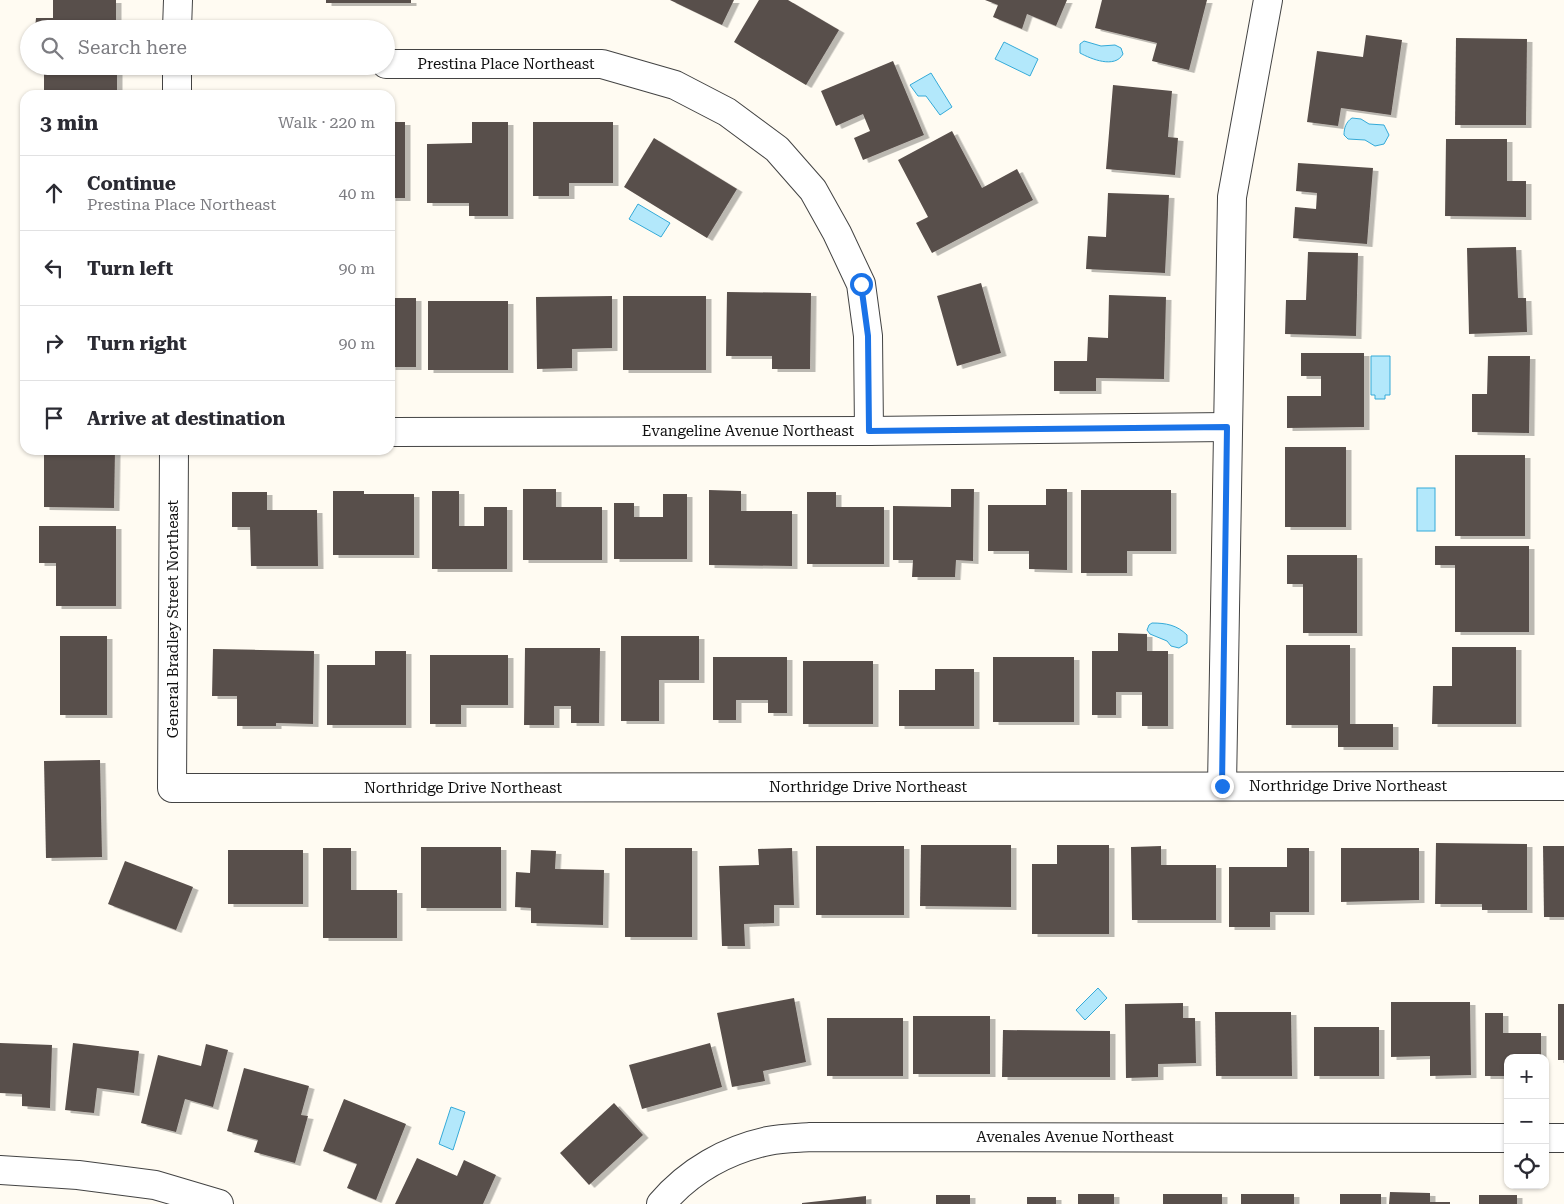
<!DOCTYPE html>
<html lang="en">
<head>
<meta charset="utf-8">
<style>
  body { margin:0; font-family:"Roboto Serif",serif; background:#f2f2f3; color:#2b2b33 }
  .controls { position:absolute; right:15px; bottom:15px; display:grid; overflow:hidden; border-radius:10px; box-shadow:0 1px 4px #0004 }
  .controls button { width:45px; height:45px; display:grid; place-items:center; padding:0; border:0; border-bottom:1px solid #e1e1e2; background:#fff; color:#2b2b33; font:25px sans-serif }
  .stop { position:absolute; width:15px; height:15px; margin:-11px; border:4px solid #1a73e8; border-radius:50%; background:#fff }
  .stop.end { background:#1a73e8; border-color:#fff; box-shadow:0 1px 5px #0008 }
  .list { margin:0; padding:0; list-style:none }
  h2 { display:flex; justify-content:space-between; align-items:center; height:65px; margin:0; padding:0 20px; font-size:21px }
  h2 small { font-size:16px; font-weight:400; color:#7c7c81 }
  .list li { display:grid; grid-template-columns:32px 1fr auto; gap:15px; align-items:center; box-sizing:border-box; height:75px; padding:0 20px; border-top:1px solid #e1e1e2 }
  .list b { display:block; font-size:19px; white-space:nowrap }
  .list p { margin:0; font-size:16px; white-space:nowrap; color:#7c7c81 }
  .list em { font-size:16px; font-style:normal; color:#7c7c81 }
  .icon { flex:none; width:28px; height:28px; fill:none; stroke:currentColor; stroke-width:2; stroke-linecap:round; stroke-linejoin:round }
  .map { position:relative; flex:none; width:1564px; height:1204px; overflow:hidden }
  .search { position:absolute; background:#fff; box-shadow:0 1px 4px #0004; left:20px; top:20px; width:375px; height:55px; display:flex; align-items:center; gap:12px; box-sizing:border-box; padding:0 18px; border-radius:28px; color:#7c7c81; font-size:19px }
  .panel { position:absolute; background:#fff; box-shadow:0 1px 4px #0004; left:20px; top:90px; width:375px; height:365px; border-radius:15px }
  .map>svg:first-child { display:block }
  .water { fill:#b3e8fb; stroke:#34aad8 }
  .building { fill:#594f4b; filter:url(#shadow) }
  .lines { fill:none; stroke-linecap:round; stroke-linejoin:round }
  .street-casing { stroke:#434343; stroke-width:30 }
  .street { stroke:#fff; stroke-width:28 }
  .route { stroke:#1a73e8; stroke-width:6 }
  .labels { text-anchor:middle; stroke-width:5; stroke-linejoin:round; paint-order:stroke }
  .street-label { font-size:15px; fill:#101010; stroke:#fff }
</style>
</head>
<body>
<div class="map">
<svg width="1564" height="1204" viewBox="0 0 1564 1204">
  <defs>
    <filter id="shadow"><feDropShadow dx="5.5" dy="3" stdDeviation="0" flood-color="#0004"/></filter>
  </defs>
  <rect width="100%" height="100%" fill="#fffbf2"/>
  <g class="water">
    <path d="M1084,41L1101,46L1115,45L1121,48L1123,54C1115,69 1091,59 1080,53V44Z"/>
    <polygon points="1004,42 1038,59 1030,76 995,59"/>
    <polygon points="931,73 952,107 940,115 926,96 918,96 910,85"/>
    <path d="M1352,118L1361,119L1369,124L1384,125L1389,135L1384,144L1375,146L1365,140L1348,139L1344,135C1344,128 1346,122 1352,118Z"/>
    <polygon points="638,204 670,223 661,237 629,219"/>
    <polygon points="1371,356 1390,356 1390,395 1385,395 1385,399 1375,399 1375,395 1371,395"/>
    <rect x="1417" y="488" width="18" height="43"/>
    <path d="M1152,623C1166,623 1177,625 1187,635V643L1179,648L1171,646L1167,641L1150,634L1147,630L1149,625Z"/>
    <polygon points="1098,988 1107,998 1085,1020 1076,1010"/>
    <polygon points="451,1107 465,1112 453,1150 439,1144"/>
  </g>
  <g class="building">
    <polygon points="53,0 116,0 116,29 35,29 36,18 53,18"/>
    <rect x="326" y="0" width="85" height="3"/>
    <polygon points="670,0 734,0 722,25"/>
    <polygon points="759,0 788,0 839,30 806,85 734,42"/>
    <polygon points="985,0 1067,0 1056,26 1027,14 1022,29 993,17 998,5"/>
    <polygon points="1102,0 1207,0 1189,70 1152,61 1157,43 1095,28"/>
    <polygon points="1366,35 1402,40 1391,115 1341,108 1338,126 1307,122 1317,51 1363,57"/>
    <polygon points="1456,38 1527,39 1526,125 1455,125"/>
    <polygon points="893,61 924,135 863,160 854,138 870,131 863,114 836,126 821,91"/>
    <rect x="44" y="66" width="73" height="29"/>
    <polygon points="1113,85 1172,91 1168,137 1178,138 1175,175 1106,169"/>
    <rect x="390" y="122" width="15" height="76"/>
    <polygon points="472,122 508,122 508,216 469,216 469,203 427,203 427,144 472,143"/>
    <polygon points="533,122 613,122 613,183 569,183 569,196 533,196"/>
    <polygon points="952,131 982,188 1017,169 1033,200 932,253 916,223 928,217 898,160"/>
    <polygon points="654,138 737,189 707,238 624,187"/>
    <polygon points="1446,139 1507,139 1507,181 1526,181 1526,217 1445,216"/>
    <polygon points="1298,163 1373,168 1367,244 1293,238 1295,207 1316,209 1317,193 1296,191"/>
    <polygon points="1108,193 1169,195 1165,273 1086,269 1088,236 1106,237"/>
    <polygon points="1516,247 1518,298 1526,298 1527,332 1469,334 1467,248"/>
    <polygon points="1308,252 1358,253 1356,336 1285,334 1286,300 1306,300"/>
    <polygon points="981,283 1001,353 957,366 937,296"/>
    <polygon points="727,292 811,293 810,369 772,369 772,356 726,356"/>
    <polygon points="1109,295 1166,297 1164,379 1096,378 1096,391 1054,391 1054,361 1087,361 1088,337 1108,338"/>
    <polygon points="612,296 612,348 572,349 572,368 537,369 536,297"/>
    <rect x="623" y="296" width="83" height="74"/>
    <rect x="390" y="298" width="26" height="69"/>
    <rect x="428" y="301" width="80" height="69"/>
    <polygon points="1301,353 1364,353 1364,427 1287,428 1287,396 1321,396 1321,376 1301,376"/>
    <polygon points="1488,356 1530,356 1529,433 1472,432 1472,394 1487,394"/>
    <rect x="1285" y="447" width="61" height="80"/>
    <polygon points="44,450 115,450 114,508 44,507"/>
    <rect x="1455" y="455" width="70" height="81"/>
    <polygon points="523,489 556,489 556,507 602,507 602,560 523,560"/>
    <polygon points="951,489 974,489 973,561 956,560 955,577 912,577 913,560 893,560 893,506 951,507"/>
    <polygon points="1046,489 1067,489 1067,570 1029,569 1029,551 988,551 988,505 1046,505"/>
    <polygon points="709,490 741,491 741,511 792,511 792,566 709,565"/>
    <polygon points="1081,490 1171,490 1171,551 1127,551 1127,573 1081,573"/>
    <polygon points="333,491 364,491 364,494 414,494 414,555 333,555"/>
    <polygon points="432,491 459,491 459,526 484,526 484,507 507,507 507,569 432,569"/>
    <polygon points="232,492 267,492 267,510 317,510 318,566 251,566 250,527 232,527"/>
    <polygon points="807,492 836,492 836,507 884,507 884,564 807,564"/>
    <polygon points="663,494 687,494 687,559 614,559 614,503 634,503 634,517 663,517"/>
    <polygon points="39,526 116,526 116,606 56,606 56,563 39,563"/>
    <polygon points="1435,546 1529,546 1529,632 1455,632 1455,565 1435,565"/>
    <polygon points="1287,555 1357,555 1357,633 1303,633 1303,584 1287,584"/>
    <polygon points="1118,633 1147,634 1147,651 1168,651 1168,726 1142,726 1142,692 1116,692 1116,715 1092,715 1092,651 1118,651"/>
    <rect x="60" y="636" width="47" height="79"/>
    <polygon points="621,636 699,636 699,680 659,680 659,721 621,721"/>
    <polygon points="1286,645 1350,645 1350,724 1393,724 1393,747 1338,747 1338,725 1286,725"/>
    <polygon points="1452,647 1516,647 1516,724 1432,724 1433,686 1452,686"/>
    <polygon points="525,648 600,648 599,723 571,723 571,706 554,706 554,725 524,725"/>
    <polygon points="213,649 314,651 313,724 276,723 276,726 237,726 237,696 212,696"/>
    <polygon points="375,651 406,651 406,725 327,725 327,665 375,665"/>
    <polygon points="430,655 508,655 508,705 461,705 461,724 430,724"/>
    <polygon points="713,657 787,657 787,713 768,713 768,700 736,700 736,720 713,720"/>
    <rect x="993" y="657" width="81" height="65"/>
    <rect x="803" y="661" width="70" height="63"/>
    <polygon points="935,669 974,669 974,726 899,726 899,690 935,690"/>
    <polygon points="100,760 102,857 46,858 44,761"/>
    <polygon points="1436,843 1527,844 1527,910 1482,910 1482,904 1435,904"/>
    <polygon points="921,845 1011,845 1011,907 920,906"/>
    <polygon points="1057,845 1109,845 1109,934 1032,934 1032,864 1057,864"/>
    <rect x="816" y="846" width="88" height="69"/>
    <polygon points="1161,846 1161,865 1216,865 1216,920 1132,920 1131,847"/>
    <polygon points="1543,846 1564,846 1564,917 1544,917"/>
    <rect x="421" y="847" width="80" height="61"/>
    <polygon points="323,848 351,848 351,890 397,890 397,938 323,938"/>
    <rect x="625" y="848" width="67" height="89"/>
    <polygon points="792,848 794,905 774,905 774,923 744,924 745,946 722,946 719,866 759,865 758,849"/>
    <polygon points="1287,848 1309,848 1309,912 1270,912 1270,927 1229,927 1229,867 1287,867"/>
    <polygon points="1341,848 1419,848 1419,900 1341,902"/>
    <rect x="228" y="850" width="75" height="54"/>
    <polygon points="531,850 556,851 555,869 604,870 603,925 531,923 531,908 515,907 516,872 530,873"/>
    <polygon points="125,861 193,887 176,930 108,904"/>
    <polygon points="794,998 806,1062 763,1071 765,1081 732,1087 717,1013"/>
    <polygon points="1391,1002 1470,1002 1471,1075 1430,1076 1430,1056 1391,1057"/>
    <polygon points="1183,1003 1183,1018 1195,1018 1196,1063 1158,1064 1158,1077 1126,1078 1125,1004"/>
    <rect x="1558" y="1004" width="6" height="56"/>
    <polygon points="1215,1012 1291,1012 1292,1076 1216,1076"/>
    <polygon points="1485,1013 1503,1013 1503,1033 1541,1033 1541,1058 1508,1058 1508,1076 1485,1076"/>
    <rect x="913" y="1016" width="77" height="58"/>
    <rect x="827" y="1018" width="76" height="58"/>
    <rect x="1314" y="1027" width="65" height="49"/>
    <polygon points="1003,1030 1110,1031 1110,1077 1002,1077"/>
    <polygon points="0,1043 52,1045 50,1108 22,1106 22,1094 0,1093"/>
    <polygon points="73,1043 139,1051 134,1093 97,1088 94,1113 65,1110"/>
    <polygon points="710,1043 722,1087 642,1109 629,1065"/>
    <polygon points="206,1044 228,1050 213,1107 185,1099 176,1132 141,1123 158,1055 201,1066"/>
    <polygon points="244,1068 309,1086 301,1115 308,1116 295,1163 254,1152 258,1140 227,1131"/>
    <polygon points="344,1099 406,1124 376,1200 347,1188 357,1164 323,1151"/>
    <polygon points="614,1103 643,1135 589,1185 560,1153"/>
    <polygon points="417,1158 457,1176 464,1160 496,1175 483,1204 395,1204"/>
    <polygon points="1390,1192 1430,1193 1430,1202 1450,1202 1450,1204 1389,1204"/>
    <rect x="1078" y="1194" width="36" height="10"/>
    <rect x="1163" y="1194" width="59" height="10"/>
    <rect x="1241" y="1194" width="53" height="10"/>
    <rect x="1340" y="1194" width="41" height="10"/>
    <rect x="936" y="1195" width="34" height="9"/>
    <rect x="1479" y="1195" width="38" height="9"/>
    <polygon points="866,1196 866,1204 802,1204 802,1203"/>
    <rect x="1027" y="1197" width="29" height="7"/>
  </g>
  <g class="lines">
    <defs>
      <g id="street">
        <polyline points="177,29 178,0"/>
        <polyline points="386,64 602,64 675,85 727,112 777,149 813,190 837,233 861,284 868,336 869,431"/>
        <polyline points="177,95 177,66"/>
        <polyline points="390,432 869,431 1227,427"/>
        <polyline points="174,450 172,788 1564,786"/>
        <polyline points="1222,786 1232,197 1268,0"/>
        <polyline points="1545,1138 1564,1138"/>
        <polyline points="0,1170 78,1175 155,1185 219,1204"/>
        <path d="M661,1204C689,1171 727,1150 768,1141C782,1138 797,1138 810,1137L1508,1138"/>
      </g>
    </defs>
    <use href="#street" class="street-casing"/>
    <use href="#street" class="street"/>
  </g>
  <g class="lines">
    <polyline class="route" points="861,284 868,336 869,431 1227,427 1222,786"/>
  </g>
  <g class="labels">
    <g class="street-label">
      <text x="506" y="69">Prestina Place Northeast</text>
      <text x="748" y="436">Evangeline Avenue Northeast</text>
      <text transform="translate(173 619) rotate(-90)" y="5">General Bradley Street Northeast</text>
      <text x="1348" y="791">Northridge Drive Northeast</text>
      <text x="868" y="792">Northridge Drive Northeast</text>
      <text x="463" y="793">Northridge Drive Northeast</text>
      <text x="1075" y="1142">Avenales Avenue Northeast</text>
    </g>
  </g>
</svg>
<div class="controls">
<button>+</button>
<button>−</button>
<button><svg class="icon" aria-label="locate" viewBox="0 0 24 24"><circle cx="12" cy="12" r="6"/><path d="M12 2v4M12 18v4M2 12h4M18 12h4"/></svg></button>
</div>
<div class="stop" style="left:861px;top:284px"></div>
<div class="stop end" style="left:1222px;top:786px"></div>
<div class="search"><svg class="icon" aria-label="search" viewBox="0 0 24 24"><circle cx="10" cy="10" r="6"/><path d="M15 15l6 6"/></svg>Search here</div>
<section class="panel">
<h2>3 min<small>Walk · 220 m</small></h2>
<ul class="list">
<li><svg class="icon" aria-label="ahead" viewBox="0 0 24 24"><path d="M12 20V5M6 11l6-6 6 6"/></svg><div><b>Continue</b><p>Prestina Place Northeast</p></div><em>40 m</em></li>
<li><svg class="icon" aria-label="left" viewBox="0 0 24 24"><path d="M17 20v-9H6M10 6l-5 5 5 5"/></svg><div><b>Turn left</b></div><em>90 m</em></li>
<li><svg class="icon" aria-label="right" viewBox="0 0 24 24"><path d="M7 20v-9h11M14 6l5 5-5 5"/></svg><div><b>Turn right</b></div><em>90 m</em></li>
<li><svg class="icon" aria-label="arrive" viewBox="0 0 24 24"><path d="M6 21V4h12l-3 4 3 4H6"/></svg><div><b>Arrive at destination</b></div></li>
</ul>
</section>
</div>
</body>
</html>
